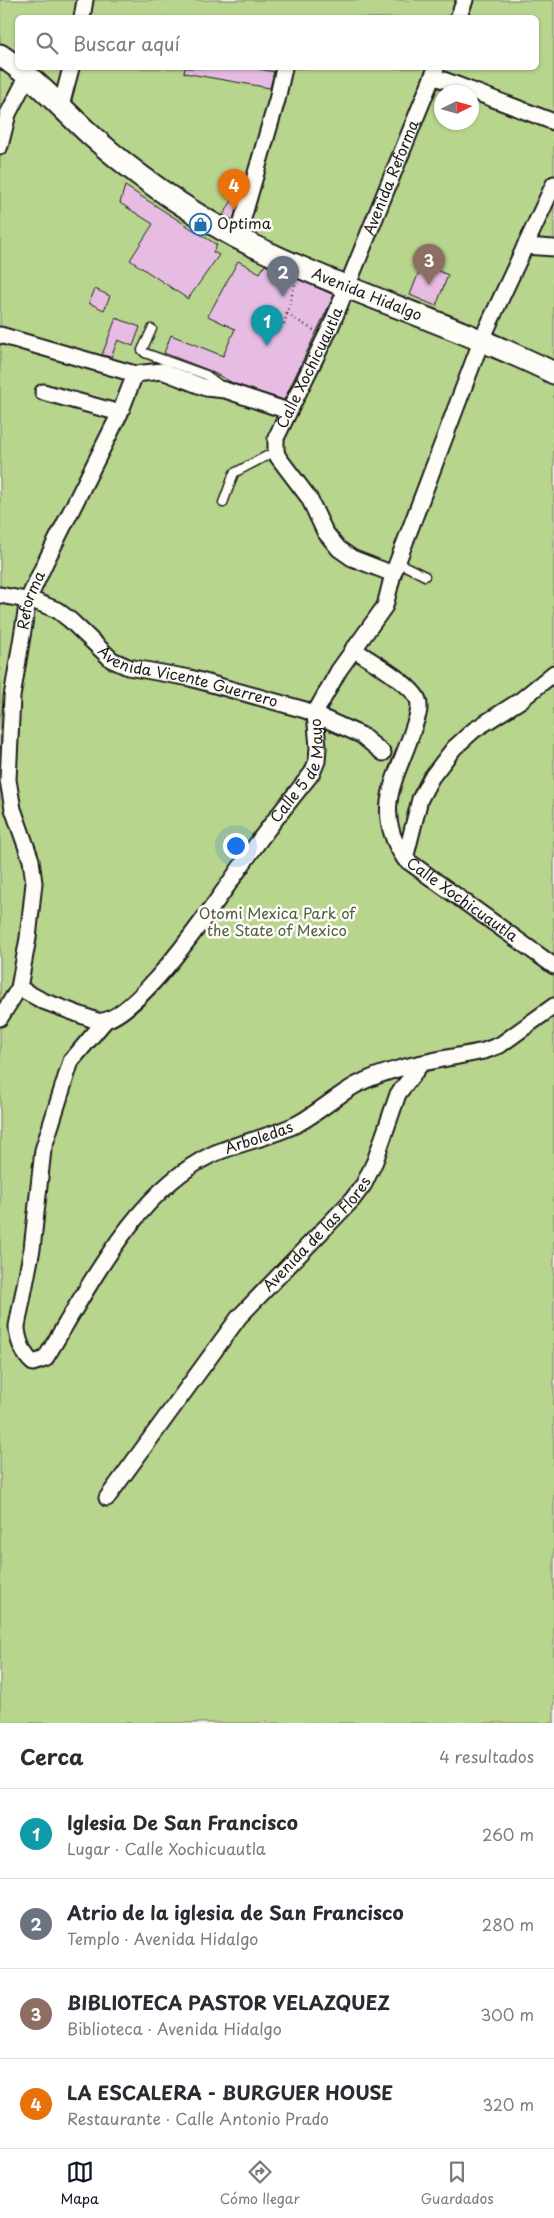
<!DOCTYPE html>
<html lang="es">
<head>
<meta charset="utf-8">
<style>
  body { margin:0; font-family:"Playpen Sans",sans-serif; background:#f2f2f3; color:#2b2b33 }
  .compass { position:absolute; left:434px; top:85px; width:45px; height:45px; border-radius:50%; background:#fff; box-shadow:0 1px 4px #0004; rotate:85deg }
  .you { position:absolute; left:235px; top:845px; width:18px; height:18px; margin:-12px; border:4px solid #fff; border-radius:50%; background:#1a73e8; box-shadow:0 0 0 8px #1a73e833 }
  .badge { display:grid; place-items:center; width:32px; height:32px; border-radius:50%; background:#111827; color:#fff; font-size:16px; font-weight:700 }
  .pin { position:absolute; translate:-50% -41px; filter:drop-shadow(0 1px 2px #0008) }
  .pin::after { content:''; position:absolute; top:26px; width:18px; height:15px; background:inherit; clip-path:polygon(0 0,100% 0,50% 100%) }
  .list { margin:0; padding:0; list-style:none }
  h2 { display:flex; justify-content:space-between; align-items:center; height:65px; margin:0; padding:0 20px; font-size:21px }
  h2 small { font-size:16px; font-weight:400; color:#7c7c81 }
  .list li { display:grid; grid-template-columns:32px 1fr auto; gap:15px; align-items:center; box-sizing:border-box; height:90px; padding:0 20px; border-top:1px solid #e1e1e2 }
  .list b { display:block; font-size:19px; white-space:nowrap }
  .list p { margin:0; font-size:16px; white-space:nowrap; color:#7c7c81 }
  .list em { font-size:16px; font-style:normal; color:#7c7c81 }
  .icon { flex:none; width:28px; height:28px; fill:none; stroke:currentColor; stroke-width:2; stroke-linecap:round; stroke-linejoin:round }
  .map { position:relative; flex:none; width:554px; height:1723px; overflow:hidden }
  .search { position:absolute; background:#fff; box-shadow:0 1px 4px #0004; left:15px; right:15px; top:15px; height:55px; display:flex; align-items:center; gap:12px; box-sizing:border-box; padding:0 18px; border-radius:8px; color:#7c7c81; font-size:19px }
  .sheet { height:425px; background:#fff }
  nav { display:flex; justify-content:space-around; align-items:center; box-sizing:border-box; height:70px; border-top:1px solid #e1e1e2; background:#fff; font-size:14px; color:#7c7c81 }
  nav a { display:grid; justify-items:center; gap:2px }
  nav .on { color:#111827 }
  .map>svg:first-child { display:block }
  .green { fill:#b7d58d; stroke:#6a7854; fill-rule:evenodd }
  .building { fill:#e6bce2; stroke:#1c1c1c }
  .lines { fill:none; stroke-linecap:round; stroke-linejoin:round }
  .lane-casing { stroke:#1c1c1c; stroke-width:11 }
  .street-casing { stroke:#1c1c1c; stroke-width:19 }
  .secondary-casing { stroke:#1c1c1c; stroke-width:25 }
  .path { stroke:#1c1c1c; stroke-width:2.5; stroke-dasharray:1 4; stroke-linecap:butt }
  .lane { stroke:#fdfcf7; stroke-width:8 }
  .street { stroke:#fdfcf7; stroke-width:15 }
  .secondary { stroke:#fdfcf7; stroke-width:21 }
  .labels { text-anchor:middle; stroke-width:5; stroke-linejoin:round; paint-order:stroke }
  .street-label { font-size:15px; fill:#1c1c1c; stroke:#fdfcf7 }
  .poi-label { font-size:15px; fill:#1c1c1c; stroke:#fdfcf7; text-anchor:start }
  .park-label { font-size:15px; fill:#525d44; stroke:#fdfcf7 }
</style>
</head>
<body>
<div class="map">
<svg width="554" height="1723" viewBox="0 0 554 1723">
  <rect width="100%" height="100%" fill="#f8eff3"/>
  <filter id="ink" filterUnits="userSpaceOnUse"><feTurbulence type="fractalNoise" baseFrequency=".02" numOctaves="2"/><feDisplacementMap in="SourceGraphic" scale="10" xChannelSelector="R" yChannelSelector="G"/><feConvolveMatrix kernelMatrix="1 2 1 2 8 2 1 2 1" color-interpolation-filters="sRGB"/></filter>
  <g filter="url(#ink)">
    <path class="green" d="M0,0H554V1723H0ZM18,18H536V68H18ZM442,92H472V122H442Z"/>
    <g class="building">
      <polygon points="185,68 254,68 274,72 270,88 184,73"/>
      <polygon points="125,186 217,245 213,252 219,255 188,299 130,260 153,224 120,203"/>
      <polygon points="233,199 238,202 233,220 223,215"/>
      <polygon points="238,261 260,273 265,265 334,295 284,400 235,384 208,370 164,353 171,335 223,356 235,329 208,316"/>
      <polygon points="422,264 448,275 436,306 410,295"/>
      <polygon points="95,289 110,296 104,310 89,303"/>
      <polygon points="116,318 140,327 133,346 118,340 111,357 102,355"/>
    </g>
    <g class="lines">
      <defs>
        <g id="lane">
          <polyline points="152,329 142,350 145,353 206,375 222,387"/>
          <polyline points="223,503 234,473 276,451"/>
          <polyline points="399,563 425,576"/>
        </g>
        <g id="street">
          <polyline points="82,18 85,0"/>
          <polyline points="458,18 465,0"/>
          <polyline points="433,76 554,122"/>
          <polyline points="61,106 71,68"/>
          <polyline points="0,146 8,114 27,77"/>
          <polyline points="235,236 241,225 277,100 284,68"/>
          <polyline points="525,246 554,248"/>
          <polyline points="0,335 135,374 162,371 206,388 225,390 288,411"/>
          <polyline points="43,392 120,413"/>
          <path id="s1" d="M393,574L352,558L339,549L325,532L309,498L278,457L276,451V438L331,326L436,68"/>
          <path id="s2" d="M0,595L37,602L57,610L70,620L112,660L128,667L190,678L305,710L361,735L383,753"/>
          <path id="s3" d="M353,649C367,658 413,685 418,700C421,709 417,718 414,726C399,776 370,808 405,859L554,966"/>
          <polyline points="405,859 420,799 431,778 454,748 474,730 521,700 554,673"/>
          <path id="s4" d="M19,988L43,1001L97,1021C136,1026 228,884 251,852C270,825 291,799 312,773L317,761L318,747L315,713L339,670L385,606L393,574L482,339L554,184"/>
          <path id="s5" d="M0,1018L19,988L28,938L34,883L31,860L13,809L8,780L12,697L28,600L45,563L120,413L135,374"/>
          <path id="s6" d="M104,1022L71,1061L43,1150L32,1249L17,1326C17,1338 23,1355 33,1363L45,1359C88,1289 136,1190 213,1154C241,1142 272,1137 299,1123C319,1112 336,1096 356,1085C394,1065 441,1060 484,1051L500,1045L554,1006"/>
          <path id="s7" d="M107,1498L239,1317L352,1200L364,1184L375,1161L398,1094L421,1064"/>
        </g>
        <g id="secondary">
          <path id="s8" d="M0,55C35,78 63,110 94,138C135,174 179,205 227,232C253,247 281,259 309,271C390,306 474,334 554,373"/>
        </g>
      </defs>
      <use href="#lane" class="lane-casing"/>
      <use href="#street" class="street-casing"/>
      <use href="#secondary" class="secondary-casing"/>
      <g class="path">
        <polyline points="287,314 315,331"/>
        <polyline points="284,324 295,284"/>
      </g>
      <use href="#lane" class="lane"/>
      <use href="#street" class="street"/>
      <use href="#secondary" class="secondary"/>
    </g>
  </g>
  <defs>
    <symbol id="shop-ring" viewBox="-11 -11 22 22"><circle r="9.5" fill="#fdfcf7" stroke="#1f6fb2" stroke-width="1.5"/><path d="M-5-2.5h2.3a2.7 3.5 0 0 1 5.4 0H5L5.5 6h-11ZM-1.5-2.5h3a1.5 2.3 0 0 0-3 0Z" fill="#1f6fb2"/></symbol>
  </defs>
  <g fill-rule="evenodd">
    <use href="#shop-ring" x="188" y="212" width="25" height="25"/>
  </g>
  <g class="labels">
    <g class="street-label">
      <text dy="5" stroke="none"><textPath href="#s1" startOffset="475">Avenida Reforma</textPath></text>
      <text dy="5" stroke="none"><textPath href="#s8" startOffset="442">Avenida Hidalgo</textPath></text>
      <text dy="5" stroke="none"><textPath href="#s1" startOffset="268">Calle Xochicuautla</textPath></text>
      <text dy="5" stroke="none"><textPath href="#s5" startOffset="430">Reforma</textPath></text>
      <text dy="5" stroke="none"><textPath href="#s2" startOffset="211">Avenida Vicente Guerrero</textPath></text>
      <text dy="5" stroke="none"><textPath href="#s4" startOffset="415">Calle 5 de Mayo</textPath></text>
      <text dy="5" stroke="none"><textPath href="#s3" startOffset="321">Calle Xochicuautla</textPath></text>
      <text dy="5" stroke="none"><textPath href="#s6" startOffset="694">Arboledas</textPath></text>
      <text dy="5" stroke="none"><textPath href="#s7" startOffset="338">Avenida de las Flores</textPath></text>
    </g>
    <g class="poi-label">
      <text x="217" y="229">Optima</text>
    </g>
    <g class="park-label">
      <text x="277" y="919">Otomi Mexica Park of<tspan x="277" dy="17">the State of Mexico</tspan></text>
    </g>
  </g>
</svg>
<svg class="compass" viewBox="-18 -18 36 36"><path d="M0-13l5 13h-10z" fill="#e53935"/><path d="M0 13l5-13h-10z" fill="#7c7c81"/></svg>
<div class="you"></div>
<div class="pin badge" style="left:267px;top:346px;background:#0f9aa8">1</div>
<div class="pin badge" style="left:283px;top:297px;background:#6b7280">2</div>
<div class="pin badge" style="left:429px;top:285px;background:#8d6e63">3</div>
<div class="pin badge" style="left:234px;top:210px;background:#e8710a">4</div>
<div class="search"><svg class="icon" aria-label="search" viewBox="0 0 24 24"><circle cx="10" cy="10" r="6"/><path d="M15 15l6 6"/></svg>Buscar aquí</div>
</div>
<section class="sheet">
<h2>Cerca<small>4 resultados</small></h2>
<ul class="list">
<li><span class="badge" style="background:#0f9aa8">1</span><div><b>Iglesia De San Francisco</b><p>Lugar · Calle Xochicuautla</p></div><em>260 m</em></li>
<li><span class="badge" style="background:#6b7280">2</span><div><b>Atrio de la iglesia de San Francisco</b><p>Templo · Avenida Hidalgo</p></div><em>280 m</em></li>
<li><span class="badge" style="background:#8d6e63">3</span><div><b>BIBLIOTECA PASTOR VELAZQUEZ</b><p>Biblioteca · Avenida Hidalgo</p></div><em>300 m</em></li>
<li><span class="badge" style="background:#e8710a">4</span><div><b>LA ESCALERA - BURGUER HOUSE</b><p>Restaurante · Calle Antonio Prado</p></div><em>320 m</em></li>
</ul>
</section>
<nav>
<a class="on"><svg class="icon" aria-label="map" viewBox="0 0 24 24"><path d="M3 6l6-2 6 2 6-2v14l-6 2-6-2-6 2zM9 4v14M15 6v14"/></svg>Mapa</a>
<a><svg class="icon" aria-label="directions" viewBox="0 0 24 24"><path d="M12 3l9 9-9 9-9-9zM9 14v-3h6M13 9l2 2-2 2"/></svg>Cómo llegar</a>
<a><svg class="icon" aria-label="saved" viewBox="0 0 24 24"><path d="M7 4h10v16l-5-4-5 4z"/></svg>Guardados</a>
</nav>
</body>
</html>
